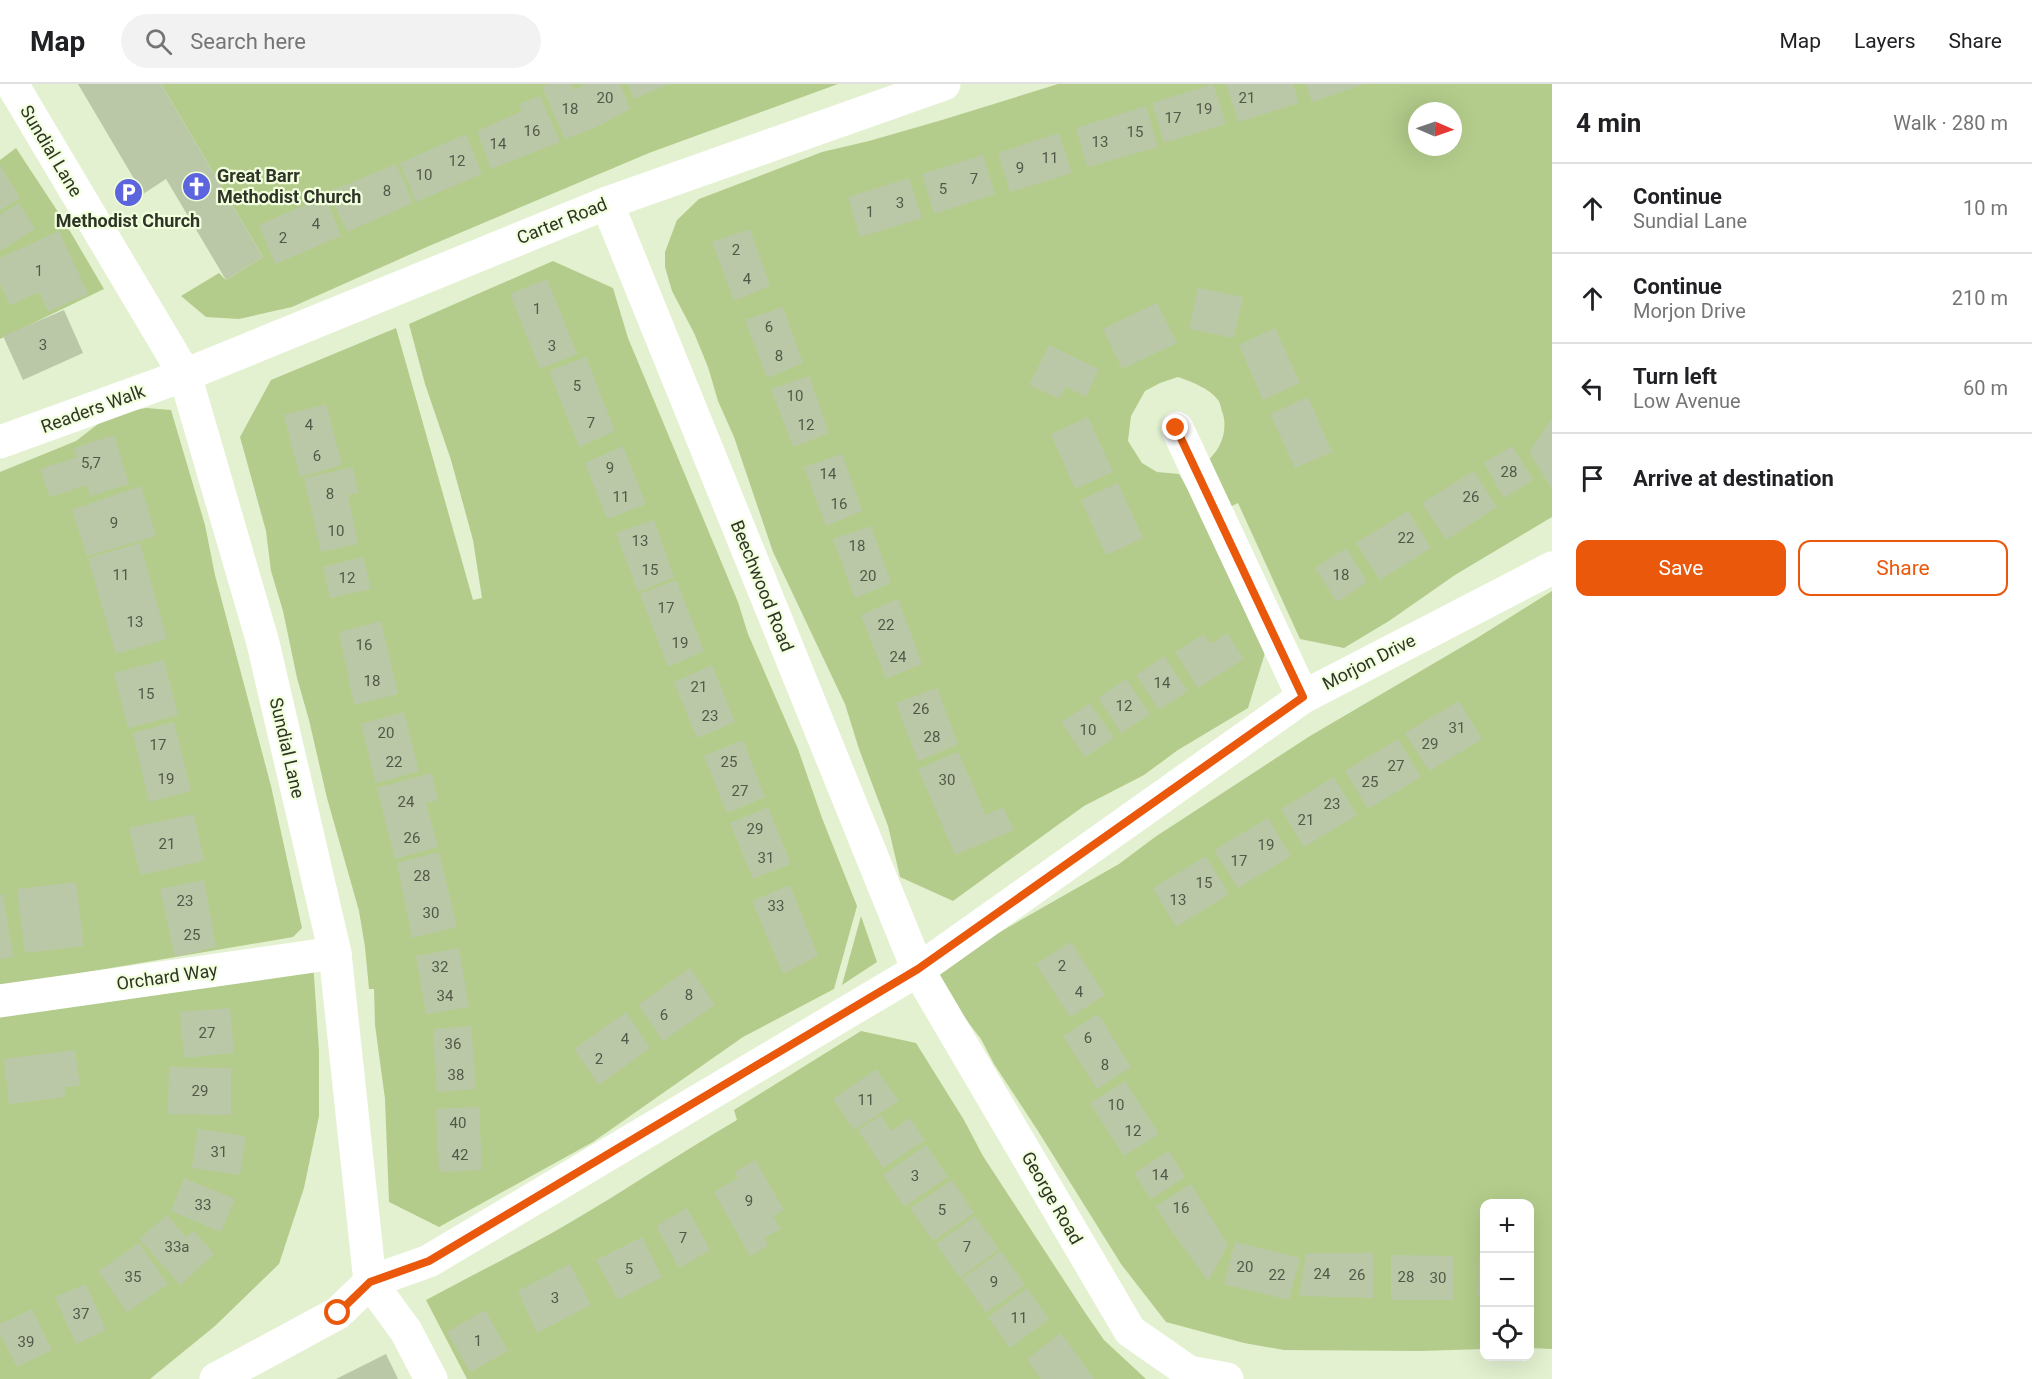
<!DOCTYPE html>
<html lang="en">
<head>
<meta charset="utf-8">
<style>
  body { margin:0; font-family:Roboto,sans-serif; background:#f2f2f2; color:#202124 }
  .controls { position:absolute; right:18px; bottom:18px; display:grid; overflow:hidden; border-radius:12px; box-shadow:0 6px 24px #0002 }
  .controls button { width:54px; height:54px; display:grid; place-items:center; padding:0; border:0; border-bottom:2px solid #e0e0e0; background:#fff; color:#202124; font:30px sans-serif }
  .compass { position:absolute; left:1408px; top:18px; width:54px; height:54px; border-radius:50%; background:#fff; box-shadow:0 6px 24px #0002; rotate:92deg }
  .stop { position:absolute; width:18px; height:18px; margin:-14px; border:4px solid #ea580c; border-radius:50%; background:#fff }
  .stop.end { background:#ea580c; border-color:#fff; box-shadow:0 2px 6px #0008 }
  .list { margin:0; padding:0; list-style:none }
  h2 { display:flex; justify-content:space-between; align-items:center; height:78px; margin:0; padding:0 24px; font-size:26px }
  h2 small { font-size:20px; font-weight:400; color:#757577 }
  .list li { display:grid; grid-template-columns:39px 1fr auto; gap:18px; align-items:center; box-sizing:border-box; height:90px; padding:0 24px; border-top:2px solid #e0e0e0 }
  .list b { display:block; font-size:22px; white-space:nowrap }
  .list p { margin:0; font-size:20px; white-space:nowrap; color:#757577 }
  .list em { font-size:20px; font-style:normal; color:#757577 }
  .actions { display:flex; gap:12px; padding:18px 24px }
  .actions a { flex:1; padding:14px 0; border:2px solid #ea580c; border-radius:12px; text-align:center; font-size:21px; color:#ea580c }
  .actions .main { background:#ea580c; color:#fff }
  .icon { flex:none; width:33px; height:33px; fill:none; stroke:currentColor; stroke-width:2; stroke-linecap:round; stroke-linejoin:round }
  .map { position:relative; flex:none; width:1552px; height:1295px; overflow:hidden }
  header { display:flex; align-items:center; gap:36px; box-sizing:border-box; height:84px; padding:0 30px; background:#fff; border-bottom:2px solid #e0e0e0 }
  header strong { font-size:28px }
  nav { display:flex; gap:33px; margin-inline-start:auto; font-size:21px }
  .search { width:420px; height:54px; background:#f2f2f2; display:flex; align-items:center; gap:15px; box-sizing:border-box; padding:0 21px; border-radius:33px; color:#757577; font-size:22px }
  main { display:flex }
  aside { flex:1; background:#fff }
  .map>svg:first-child { display:block }
  .green { fill:#b3cc8b; fill-rule:evenodd }
  .building { fill:#bbc8a8 }
  .lines { fill:none; stroke-linecap:round; stroke-linejoin:round }
  .street { stroke:#fff; stroke-width:33 }
  .route { stroke:#ea580c; stroke-width:8 }
  .labels { text-anchor:middle; stroke-width:4.5; stroke-linejoin:round; paint-order:stroke }
  .number-label { font-size:15px; fill:#525948 }
  .street-label { font-size:18px; fill:#2f3428; stroke:#f1ffdd }
  .poi-label { font-size:18px; font-weight:bold; fill:#2f3428; stroke:#f1ffdd; text-anchor:start }
</style>
</head>
<body>
<header>
<strong>Map</strong>
<div class="search"><svg class="icon" aria-label="search" viewBox="0 0 24 24"><circle cx="10" cy="10" r="6"/><path d="M15 15l6 6"/></svg>Search here</div>
<nav><a>Map</a><a>Layers</a><a>Share</a></nav>
</header>
<main>
<div class="map">
<svg width="1552" height="1295" viewBox="0 0 1552 1295">
  <rect width="100%" height="100%" fill="#e3f1d0"/>
  <g class="green">
    <polygon points="161,0 838,0 649,69 429,162 292,223 239,235 206,233 181,212 219,189 226,196 263,173"/>
    <path d="M1058,0H1552V433L1455,491L1389,537L1344,564L1300,555L1238,419L1226,425L1205,379C1220,367 1228,349 1223,330C1221,326 1221,320 1218,316C1209,304 1192,298 1178,293L1160,299L1145,307L1131,332L1128,357L1142,379L1157,388L1179,390L1207,438L1265,569L1248,624L1178,666L1144,691L1084,722L953,817L900,793L888,742L859,665L845,620L773,468L734,353L718,317L708,283L694,249L672,207L665,183V168L677,136L699,115L822,68L869,57L942,36ZM1417,27H1453V63H1417Z"/>
    <polygon points="16,64 64,137 104,205 0,255 0,76"/>
    <polygon points="553,177 613,204 628,254 738,518 748,550 798,665 822,734 857,822 834,905 743,953 593,1058 439,1143 389,1118 385,1015 375,941 374,905 369,905 365,863 359,827 327,714 309,636 297,594 283,527 271,487 266,447 240,353 271,296 396,244 473,516 482,514 473,456 451,376 425,300 409,240"/>
    <polygon points="146,324 171,326 205,441 215,491 271,702 302,844 293,853 0,903 0,388 76,357 111,330"/>
    <polygon points="1552,507 1552,1265 1530,1264 1530,1120 1484,1120 1484,1265 1420,1267 1284,1266 1244,1259 1166,1238 1121,1180 1038,1047 994,980 981,955 938,899 942,881 1119,780 1155,753 1310,652 1477,554"/>
    <polygon points="861,832 877,878 842,901"/>
    <polygon points="313,877 319,967 319,1032 304,1104 279,1180 215,1242 150,1295 0,1295 0,931"/>
    <path d="M861,947L916,959L964,1036L983,1072L1084,1227L1104,1256L1146,1295H467L426,1216C472,1191 519,1168 564,1142C623,1108 678,1070 737,1036L734,1026Z"/>
  </g>
  <g class="building">
    <polygon points="78,0 161,0 263,173 226,196 166,95 143,110"/>
    <polygon points="550,0 571,0 574,6 586,0 620,0 630,25 595,44 565,55 542,3"/>
    <polygon points="628,0 669,0 634,15"/>
    <polygon points="1213,0 1226,40 1164,59 1152,19"/>
    <polygon points="1226,0 1293,0 1299,19 1238,38"/>
    <polygon points="1306,0 1364,0 1312,18"/>
    <polygon points="540,12 560,58 491,85 477,47 522,27 519,20"/>
    <polygon points="1146,22 1158,63 1087,83 1076,44"/>
    <polygon points="1059,49 1072,89 1010,108 998,69"/>
    <polygon points="466,50 482,90 416,118 400,79"/>
    <polygon points="983,71 995,110 934,130 922,90"/>
    <polygon points="396,80 413,119 347,148 329,108"/>
    <polygon points="0,81 20,114 0,126"/>
    <polygon points="909,94 922,134 860,153 848,113"/>
    <polygon points="325,112 341,152 275,180 259,141"/>
    <polygon points="19,119 35,145 0,167 0,131"/>
    <polygon points="750,145 770,202 734,217 712,158"/>
    <polygon points="59,147 88,210 48,228 39,208 10,221 0,200 0,174"/>
    <polygon points="547,195 577,270 540,285 510,210"/>
    <polygon points="1198,204 1243,213 1234,254 1189,245"/>
    <polygon points="1157,219 1177,259 1122,285 1103,245"/>
    <polygon points="783,223 803,279 767,294 745,236"/>
    <polygon points="64,226 83,269 23,296 3,252"/>
    <polygon points="1275,244 1300,299 1263,316 1239,261"/>
    <polygon points="1049,261 1099,285 1086,313 1065,303 1059,315 1029,301"/>
    <polygon points="586,273 615,347 579,363 549,287"/>
    <polygon points="809,292 829,349 793,363 771,305"/>
    <polygon points="1308,313 1332,368 1295,384 1270,330"/>
    <polygon points="326,320 342,381 300,393 284,331"/>
    <polygon points="1088,333 1113,388 1075,405 1051,350"/>
    <polygon points="1552,334 1552,405 1529,368"/>
    <polygon points="114,351 129,400 90,412 87,401 50,413 40,385 77,373 74,364"/>
    <polygon points="623,362 646,420 607,435 585,379"/>
    <polygon points="1512,362 1533,396 1504,414 1484,379"/>
    <polygon points="842,370 862,427 826,442 804,383"/>
    <polygon points="353,383 358,409 348,411 358,460 321,468 304,394"/>
    <polygon points="1474,387 1497,423 1446,456 1422,419"/>
    <polygon points="1118,399 1143,454 1106,471 1081,416"/>
    <polygon points="141,402 156,452 87,472 72,426"/>
    <polygon points="1408,427 1431,464 1380,496 1356,459"/>
    <polygon points="654,436 674,493 638,508 616,449"/>
    <polygon points="871,442 891,499 855,514 833,455"/>
    <polygon points="140,459 167,555 116,570 88,474"/>
    <polygon points="1346,464 1367,498 1337,518 1315,484"/>
    <polygon points="363,473 371,505 330,514 323,483"/>
    <polygon points="676,496 704,567 668,583 640,510"/>
    <polygon points="898,515 922,580 886,595 861,531"/>
    <polygon points="381,537 398,610 354,621 339,548"/>
    <polygon points="1227,549 1244,575 1198,604 1175,568 1204,550 1210,560"/>
    <polygon points="1164,572 1188,607 1159,626 1136,591"/>
    <polygon points="164,576 178,631 128,644 114,589"/>
    <polygon points="712,581 735,638 697,654 674,598"/>
    <polygon points="1126,595 1150,630 1121,649 1098,614"/>
    <polygon points="937,604 958,660 918,677 896,619"/>
    <polygon points="1459,617 1482,655 1429,687 1405,649"/>
    <polygon points="1090,619 1114,654 1085,673 1061,638"/>
    <polygon points="404,628 419,687 376,699 361,640"/>
    <polygon points="174,638 191,707 149,718 133,649"/>
    <polygon points="1398,655 1421,693 1368,725 1345,687"/>
    <polygon points="743,656 765,713 727,729 704,672"/>
    <polygon points="958,668 986,731 1003,723 1014,746 955,771 918,685"/>
    <polygon points="432,689 438,716 426,719 438,763 395,775 377,704"/>
    <polygon points="1334,693 1357,731 1304,763 1281,725"/>
    <polygon points="768,723 791,780 753,795 730,739"/>
    <polygon points="194,730 204,777 140,791 129,744"/>
    <polygon points="1268,734 1291,772 1238,804 1214,766"/>
    <polygon points="439,768 457,843 412,854 397,779"/>
    <polygon points="1206,772 1229,810 1176,843 1153,804"/>
    <polygon points="204,796 216,863 175,873 160,805"/>
    <polygon points="76,798 84,862 25,869 17,805"/>
    <polygon points="790,801 818,872 783,890 752,817"/>
    <polygon points="3,810 13,873 0,875 0,811"/>
    <polygon points="1071,858 1105,911 1070,933 1036,880"/>
    <polygon points="459,864 469,923 426,930 416,872"/>
    <polygon points="690,884 715,921 663,957 638,921"/>
    <polygon points="230,924 234,969 184,974 180,928"/>
    <polygon points="626,928 650,964 599,1001 574,965"/>
    <polygon points="1098,930 1131,983 1097,1005 1063,952"/>
    <polygon points="471,942 476,1005 437,1008 433,945"/>
    <polygon points="75,966 80,1002 64,1003 66,1013 9,1020 4,975"/>
    <polygon points="169,983 231,984 231,1031 168,1030"/>
    <polygon points="876,985 899,1017 854,1046 833,1015"/>
    <polygon points="1125,997 1159,1050 1124,1072 1090,1019"/>
    <polygon points="479,1023 482,1086 439,1088 436,1025"/>
    <polygon points="881,1031 891,1047 910,1034 925,1056 883,1084 858,1046"/>
    <polygon points="198,1045 246,1052 240,1091 192,1084"/>
    <polygon points="926,1061 948,1093 904,1123 883,1091"/>
    <polygon points="1169,1067 1185,1093 1151,1115 1134,1089"/>
    <polygon points="755,1076 784,1126 773,1132 781,1145 764,1154 768,1162 750,1172 714,1108 738,1094 734,1088"/>
    <polygon points="184,1094 235,1115 221,1148 171,1127"/>
    <polygon points="952,1096 974,1129 933,1157 910,1124"/>
    <polygon points="1191,1100 1228,1161 1208,1197 1172,1148 1156,1122"/>
    <polygon points="687,1124 710,1166 679,1184 656,1142"/>
    <polygon points="167,1131 186,1153 194,1147 214,1170 180,1201 139,1155"/>
    <polygon points="975,1132 999,1165 960,1194 936,1160"/>
    <polygon points="642,1153 662,1193 618,1216 596,1176"/>
    <polygon points="1235,1158 1300,1174 1289,1216 1224,1200"/>
    <polygon points="139,1159 168,1200 127,1228 98,1187"/>
    <polygon points="1001,1167 1025,1201 986,1229 962,1195"/>
    <polygon points="1306,1169 1373,1169 1373,1214 1299,1212"/>
    <polygon points="1391,1171 1454,1172 1454,1216 1391,1216"/>
    <polygon points="1479,1173 1484,1173 1484,1212 1478,1212"/>
    <polygon points="570,1180 591,1221 537,1249 518,1207"/>
    <polygon points="86,1200 106,1246 76,1260 55,1213"/>
    <polygon points="1027,1204 1049,1235 1010,1264 988,1233"/>
    <polygon points="32,1225 52,1266 17,1283 0,1250 0,1240"/>
    <polygon points="485,1226 508,1267 470,1288 447,1248"/>
    <polygon points="1061,1249 1079,1274 1094,1295 1041,1295 1027,1275"/>
    <polygon points="386,1270 398,1295 336,1295"/>
  </g>
  <g class="lines">
    <g class="street">
      <polyline points="12,0 185,291 263,559 335,869 370,1198 338,1229 216,1295"/>
      <polyline points="607,119 918,886 1130,1247 1189,1288 1227,1295"/>
      <polyline points="1177,344 1303,613"/>
      <polyline points="0,358 185,291 607,119 944,0"/>
      <polyline points="0,917 335,869"/>
      <polyline points="431,1295 406,1247 370,1198 429,1177 918,886 1303,613 1552,484"/>
    </g>
  </g>
  <g class="lines">
    <polyline class="route" points="338,1229 370,1198 429,1177 918,885 1303,613 1176,344"/>
  </g>
  <defs>
    <symbol id="church-disc" viewBox="-11 -11 22 22"><circle r="9.5" fill="#5c65dd" stroke="#f1ffdd"/><path d="M-1.2-6h2.4v3.5h3.3v2.4h-3.3V6h-2.4V-.1h-3.3v-2.4h3.3Z" fill="#fff"/></symbol>
    <symbol id="parking-disc" viewBox="-11 -11 22 22"><circle r="9.5" fill="#5c65dd" stroke="#f1ffdd"/><path d="M-3.5-5.5H1a3.5 3.5 0 0 1 0 7H-1V5.5H-3.5ZM-1-3.4V-.6H.8a1.4 1.4 0 0 0 0-2.8Z" fill="#fff"/></symbol>
  </defs>
  <g fill-rule="evenodd">
    <use href="#church-disc" x="180" y="86" width="33" height="33"/>
    <use href="#parking-disc" x="112" y="92" width="33" height="33"/>
  </g>
  <g class="labels">
    <g class="number-label">
      <text x="605" y="19">20</text>
      <text x="1247" y="19">21</text>
      <text x="570" y="30">18</text>
      <text x="1204" y="30">19</text>
      <text x="1173" y="39">17</text>
      <text x="532" y="52">16</text>
      <text x="1135" y="53">15</text>
      <text x="1100" y="63">13</text>
      <text x="498" y="65">14</text>
      <text x="1050" y="79">11</text>
      <text x="457" y="82">12</text>
      <text x="1020" y="89">9</text>
      <text x="424" y="96">10</text>
      <text x="974" y="100">7</text>
      <text x="943" y="110">5</text>
      <text x="387" y="112">8</text>
      <text x="900" y="124">3</text>
      <text x="870" y="133">1</text>
      <text x="316" y="145">4</text>
      <text x="283" y="159">2</text>
      <text x="736" y="171">2</text>
      <text x="39" y="192">1</text>
      <text x="747" y="200">4</text>
      <text x="537" y="230">1</text>
      <text x="769" y="248">6</text>
      <text x="43" y="266">3</text>
      <text x="552" y="267">3</text>
      <text x="779" y="277">8</text>
      <text x="577" y="307">5</text>
      <text x="795" y="317">10</text>
      <text x="591" y="344">7</text>
      <text x="309" y="346">4</text>
      <text x="806" y="346">12</text>
      <text x="317" y="377">6</text>
      <text x="91" y="384">5,7</text>
      <text x="610" y="389">9</text>
      <text x="1509" y="393">28</text>
      <text x="828" y="395">14</text>
      <text x="330" y="415">8</text>
      <text x="621" y="418">11</text>
      <text x="1471" y="418">26</text>
      <text x="839" y="425">16</text>
      <text x="114" y="444">9</text>
      <text x="336" y="452">10</text>
      <text x="1406" y="459">22</text>
      <text x="640" y="462">13</text>
      <text x="857" y="467">18</text>
      <text x="650" y="491">15</text>
      <text x="121" y="496">11</text>
      <text x="1341" y="496">18</text>
      <text x="868" y="497">20</text>
      <text x="347" y="499">12</text>
      <text x="666" y="529">17</text>
      <text x="135" y="543">13</text>
      <text x="886" y="546">22</text>
      <text x="680" y="564">19</text>
      <text x="364" y="566">16</text>
      <text x="898" y="578">24</text>
      <text x="372" y="602">18</text>
      <text x="1162" y="604">14</text>
      <text x="699" y="608">21</text>
      <text x="146" y="615">15</text>
      <text x="1124" y="627">12</text>
      <text x="921" y="630">26</text>
      <text x="710" y="637">23</text>
      <text x="1457" y="649">31</text>
      <text x="1088" y="651">10</text>
      <text x="386" y="654">20</text>
      <text x="932" y="658">28</text>
      <text x="1430" y="665">29</text>
      <text x="158" y="666">17</text>
      <text x="394" y="683">22</text>
      <text x="729" y="683">25</text>
      <text x="1396" y="687">27</text>
      <text x="166" y="700">19</text>
      <text x="947" y="701">30</text>
      <text x="1370" y="703">25</text>
      <text x="740" y="712">27</text>
      <text x="406" y="723">24</text>
      <text x="1332" y="725">23</text>
      <text x="1306" y="741">21</text>
      <text x="755" y="750">29</text>
      <text x="412" y="759">26</text>
      <text x="167" y="765">21</text>
      <text x="1266" y="766">19</text>
      <text x="766" y="779">31</text>
      <text x="1239" y="782">17</text>
      <text x="422" y="797">28</text>
      <text x="1204" y="804">15</text>
      <text x="1178" y="821">13</text>
      <text x="185" y="822">23</text>
      <text x="776" y="827">33</text>
      <text x="431" y="834">30</text>
      <text x="192" y="856">25</text>
      <text x="1062" y="887">2</text>
      <text x="440" y="888">32</text>
      <text x="1079" y="913">4</text>
      <text x="689" y="916">8</text>
      <text x="445" y="917">34</text>
      <text x="664" y="936">6</text>
      <text x="207" y="954">27</text>
      <text x="1088" y="959">6</text>
      <text x="625" y="960">4</text>
      <text x="453" y="965">36</text>
      <text x="599" y="980">2</text>
      <text x="1105" y="986">8</text>
      <text x="456" y="996">38</text>
      <text x="200" y="1012">29</text>
      <text x="866" y="1021">11</text>
      <text x="1116" y="1026">10</text>
      <text x="458" y="1044">40</text>
      <text x="1133" y="1052">12</text>
      <text x="219" y="1073">31</text>
      <text x="460" y="1076">42</text>
      <text x="1160" y="1096">14</text>
      <text x="915" y="1097">3</text>
      <text x="749" y="1122">9</text>
      <text x="203" y="1126">33</text>
      <text x="1181" y="1129">16</text>
      <text x="942" y="1131">5</text>
      <text x="683" y="1159">7</text>
      <text x="177" y="1168">33a</text>
      <text x="967" y="1168">7</text>
      <text x="1245" y="1188">20</text>
      <text x="629" y="1190">5</text>
      <text x="1322" y="1195">24</text>
      <text x="1277" y="1196">22</text>
      <text x="1357" y="1196">26</text>
      <text x="133" y="1198">35</text>
      <text x="1406" y="1198">28</text>
      <text x="1438" y="1199">30</text>
      <text x="994" y="1203">9</text>
      <text x="555" y="1219">3</text>
      <text x="81" y="1235">37</text>
      <text x="1019" y="1239">11</text>
      <text x="478" y="1262">1</text>
      <text x="26" y="1263">39</text>
    </g>
    <g class="street-label">
      <text transform="translate(51 67) rotate(59)" y="6">Sundial Lane</text>
      <text transform="translate(562 137) rotate(-22)" y="6">Carter Road</text>
      <text transform="translate(93 325) rotate(-20)" y="6">Readers Walk</text>
      <text transform="translate(762 502) rotate(68)" y="6">Beechwood Road</text>
      <text transform="translate(1369 578) rotate(-27)" y="6">Morjon Drive</text>
      <text transform="translate(287 664) rotate(77)" y="6">Sundial Lane</text>
      <text transform="translate(167 893) rotate(-8)" y="6">Orchard Way</text>
      <text transform="translate(1052 1114) rotate(60)" y="6">George Road</text>
    </g>
    <g class="poi-label">
      <text x="217" y="98">Great Barr<tspan x="217" dy="21">Methodist Church</tspan></text>
      <text x="128" y="143" text-anchor="middle">Methodist Church</text>
    </g>
  </g>
</svg>
<div class="controls">
<button>+</button>
<button>−</button>
<button><svg class="icon" aria-label="locate" viewBox="0 0 24 24"><circle cx="12" cy="12" r="6"/><path d="M12 2v4M12 18v4M2 12h4M18 12h4"/></svg></button>
</div>
<svg class="compass" viewBox="-18 -18 36 36"><path d="M0-13l5 13h-10z" fill="#e53935"/><path d="M0 13l5-13h-10z" fill="#757577"/></svg>
<div class="stop" style="left:338px;top:1229px"></div>
<div class="stop end" style="left:1176px;top:344px"></div>
</div>
<aside>
<h2>4 min<small>Walk · 280 m</small></h2>
<ul class="list">
<li><svg class="icon" aria-label="ahead" viewBox="0 0 24 24"><path d="M12 20V5M6 11l6-6 6 6"/></svg><div><b>Continue</b><p>Sundial Lane</p></div><em>10 m</em></li>
<li><svg class="icon" aria-label="ahead" viewBox="0 0 24 24"><path d="M12 20V5M6 11l6-6 6 6"/></svg><div><b>Continue</b><p>Morjon Drive</p></div><em>210 m</em></li>
<li><svg class="icon" aria-label="left" viewBox="0 0 24 24"><path d="M17 20v-9H6M10 6l-5 5 5 5"/></svg><div><b>Turn left</b><p>Low Avenue</p></div><em>60 m</em></li>
<li><svg class="icon" aria-label="arrive" viewBox="0 0 24 24"><path d="M6 21V4h12l-3 4 3 4H6"/></svg><div><b>Arrive at destination</b></div></li>
</ul>
<div class="actions"><a class="main">Save</a><a>Share</a></div>
</aside>
</main>
</body>
</html>
